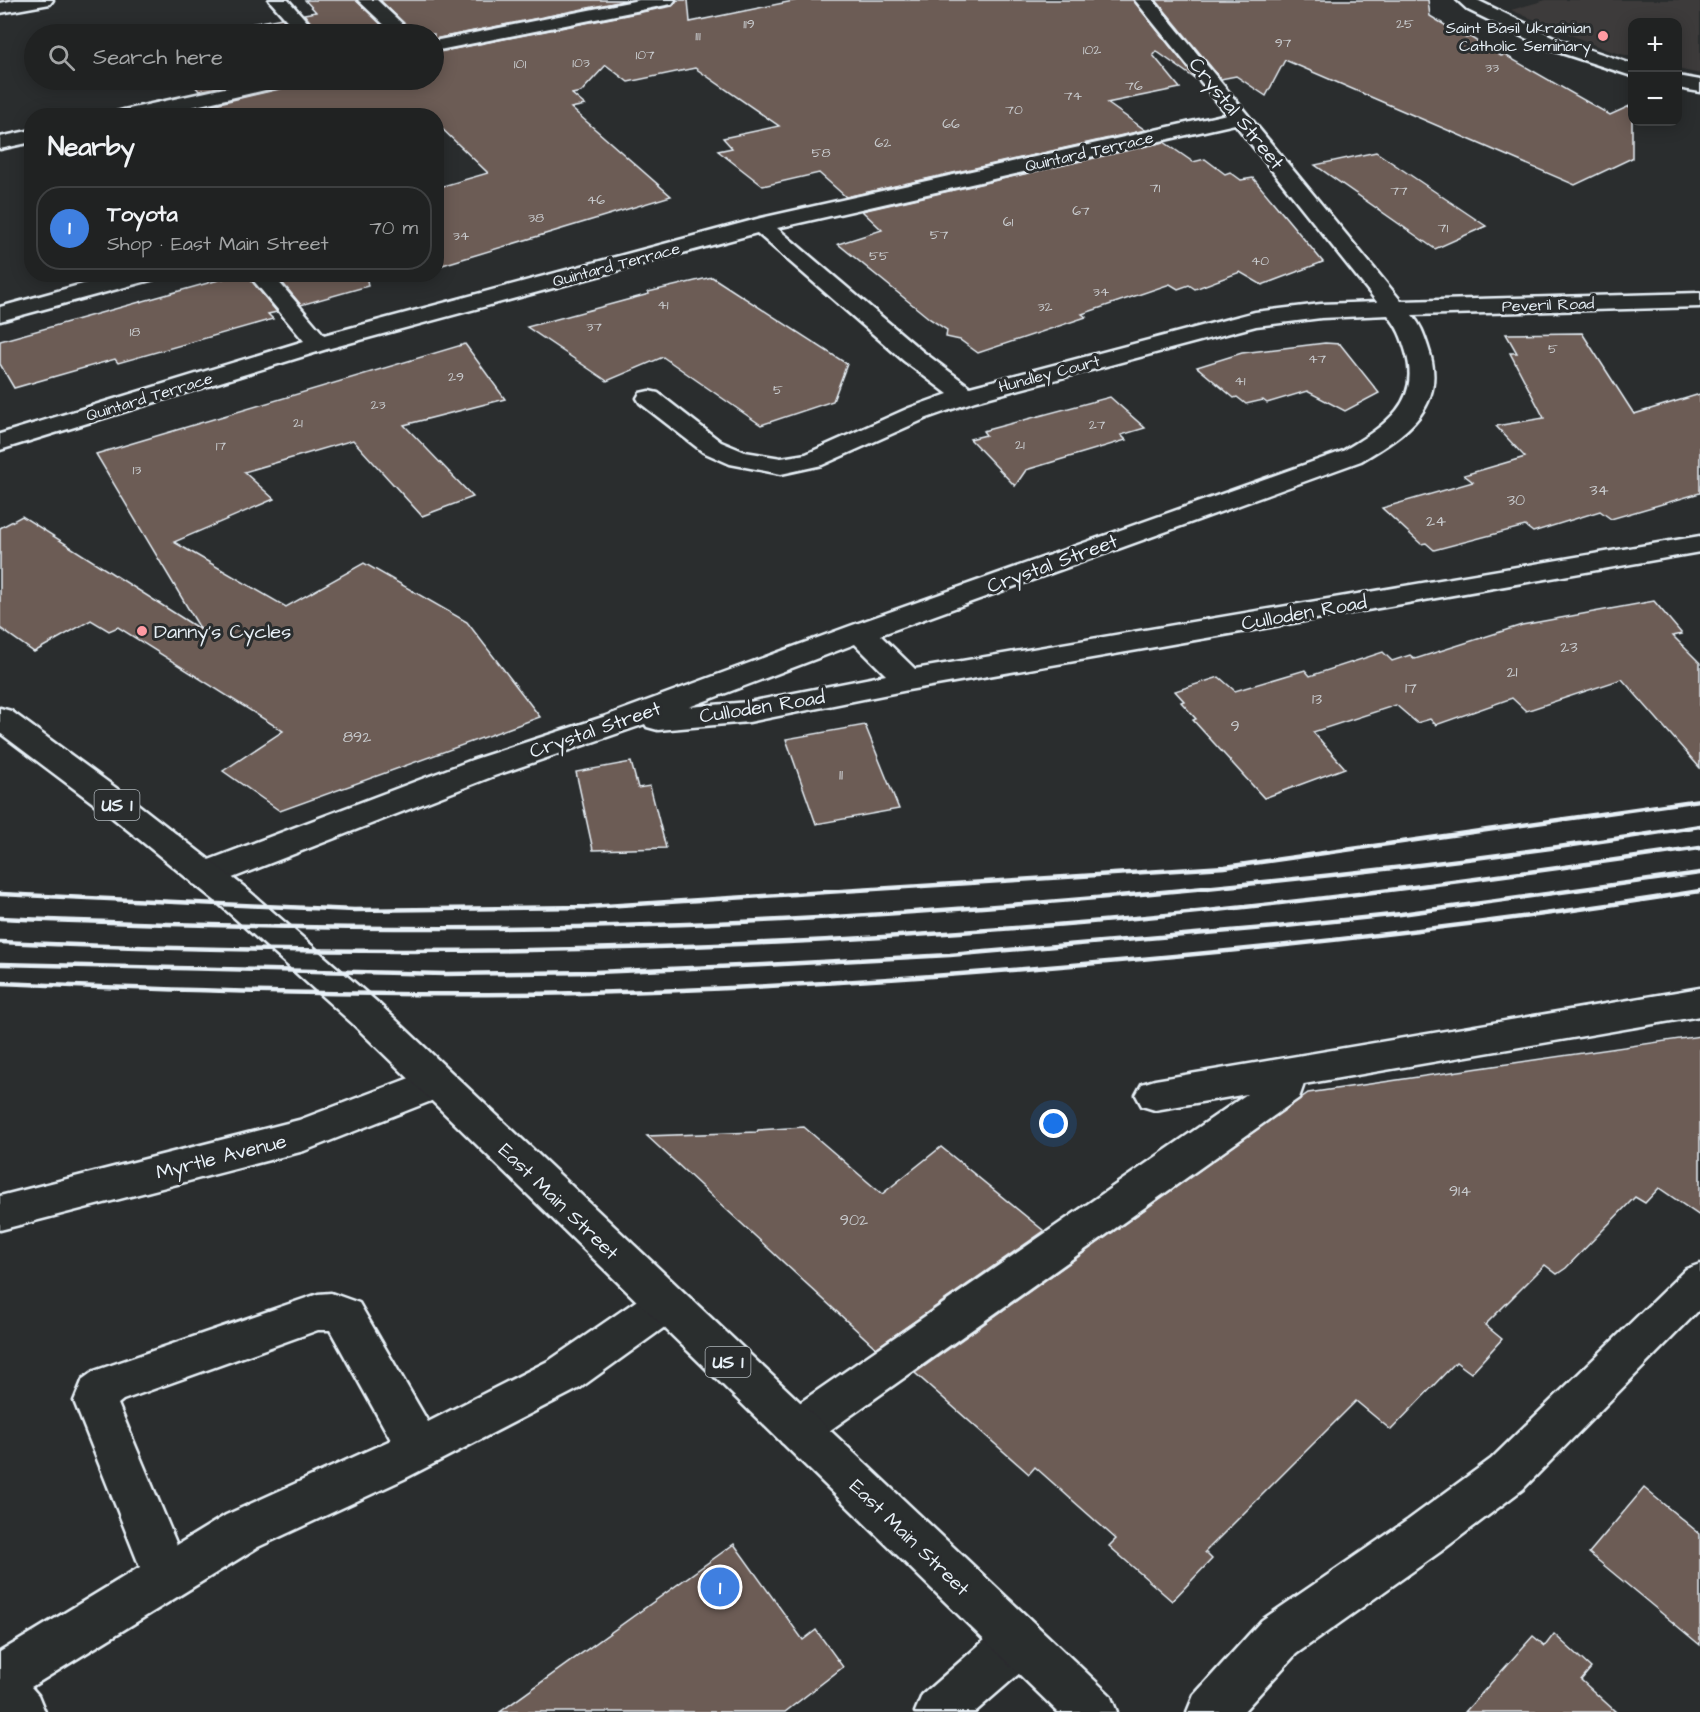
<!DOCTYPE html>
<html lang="en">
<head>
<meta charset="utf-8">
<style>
  body { margin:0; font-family:"Architects Daughter",sans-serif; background:#282a2a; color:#f1f3f6 }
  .controls { position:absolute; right:18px; top:18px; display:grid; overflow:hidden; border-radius:12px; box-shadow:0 3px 15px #0003 }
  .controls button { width:54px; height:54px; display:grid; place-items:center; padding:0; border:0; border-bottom:2px solid #3d3f40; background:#202222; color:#f1f3f6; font:30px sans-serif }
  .you { position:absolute; left:1054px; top:1124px; width:21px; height:21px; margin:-15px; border:4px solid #fff; border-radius:50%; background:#1a73e8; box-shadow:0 0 0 9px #1a73e833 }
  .badge { display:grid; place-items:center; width:39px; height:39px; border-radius:50%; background:#1a73e8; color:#fff; font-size:20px; font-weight:700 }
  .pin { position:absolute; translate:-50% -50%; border:3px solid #fff; box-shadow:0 2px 6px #0006 }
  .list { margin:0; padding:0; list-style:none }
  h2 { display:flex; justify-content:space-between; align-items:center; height:78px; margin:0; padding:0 24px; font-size:26px }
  h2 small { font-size:20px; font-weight:400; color:#a2a4a5 }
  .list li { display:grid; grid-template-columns:39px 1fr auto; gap:18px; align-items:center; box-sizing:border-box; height:84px; margin:0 12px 12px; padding:0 12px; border:2px solid #3d3f40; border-radius:24px }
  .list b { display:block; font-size:22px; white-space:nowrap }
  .list p { margin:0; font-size:20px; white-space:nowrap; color:#a2a4a5 }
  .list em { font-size:20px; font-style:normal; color:#a2a4a5 }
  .icon { flex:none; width:33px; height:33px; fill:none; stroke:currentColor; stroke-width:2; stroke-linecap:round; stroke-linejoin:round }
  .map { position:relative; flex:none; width:1700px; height:1712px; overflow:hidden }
  .search { position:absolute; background:#202222; box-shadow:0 3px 15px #0003; left:24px; top:24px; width:420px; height:66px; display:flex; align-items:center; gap:15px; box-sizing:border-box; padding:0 21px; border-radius:33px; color:#a2a4a5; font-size:22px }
  .panel { position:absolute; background:#202222; box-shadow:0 3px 15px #0003; left:24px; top:108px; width:420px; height:174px; border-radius:24px }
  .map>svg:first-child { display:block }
  .built { fill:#3e3b3a }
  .building { fill:#6c5b55; stroke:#e8f1f8; stroke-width:1.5 }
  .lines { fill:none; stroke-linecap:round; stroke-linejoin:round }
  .minor-casing { stroke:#e8f1f8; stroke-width:5 }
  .major-casing { stroke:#e8f1f8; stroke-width:5 }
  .minor { fill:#2a2d2e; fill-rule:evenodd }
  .major { fill:#2a2d2e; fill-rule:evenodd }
  .rail { stroke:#e8f1f8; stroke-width:4.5 }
  .poi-dot { fill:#ff9aa2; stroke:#2a2d2e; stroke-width:2 }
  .labels { text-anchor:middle; stroke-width:6; stroke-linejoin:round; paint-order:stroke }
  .far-number-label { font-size:14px; fill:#c9cccf }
  .far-poi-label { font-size:16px; fill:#e8f1f8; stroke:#2a2d2e; text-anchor:end }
  .far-street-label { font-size:16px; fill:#e8f1f8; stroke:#2a2d2e }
  .number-label { font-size:16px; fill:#c9cccf }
  .shield { fill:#2a2d2e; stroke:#afb6bb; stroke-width:1.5 }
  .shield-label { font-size:18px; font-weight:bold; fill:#e8f1f8 }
  .street-label { font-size:20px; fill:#e8f1f8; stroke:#2a2d2e }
  .poi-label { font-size:20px; fill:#e8f1f8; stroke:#2a2d2e; text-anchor:start }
</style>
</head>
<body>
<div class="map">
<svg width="1700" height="1712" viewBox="0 0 1700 1712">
  <rect width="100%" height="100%" fill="#2a2d2e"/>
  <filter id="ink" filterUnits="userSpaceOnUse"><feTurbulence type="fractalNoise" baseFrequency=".0167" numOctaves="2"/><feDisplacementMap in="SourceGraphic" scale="12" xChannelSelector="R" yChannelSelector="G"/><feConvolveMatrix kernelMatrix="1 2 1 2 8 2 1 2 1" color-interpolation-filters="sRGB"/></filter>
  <g filter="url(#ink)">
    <polygon class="built" points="1546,0 1700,0 1700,74 1678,69 1678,22 1632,22 1632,57 1607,50 1511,10"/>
    <g class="building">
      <polygon points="305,0 356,0 391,34 320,34 304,14 316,12"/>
      <polygon points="380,0 628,0 434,39 434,34 415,34"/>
      <polygon points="677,0 688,0 690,22 798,0 1133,0 1197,80 1156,51 1153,55 1180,88 1107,103 1145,130 846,197 819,173 763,186 718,151 732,148 723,138 779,126 695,68 628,82 606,65 581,92 572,94 585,105 571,108 671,196 436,267 436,188 488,173 436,123 436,116 219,116 211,105 292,86 296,80 434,80 434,53 672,6"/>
      <polygon points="1156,0 1428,0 1430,16 1466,38 1470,37 1501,56 1505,55 1610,115 1632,105 1632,158 1575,185 1285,60 1266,96 1236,76 1221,79"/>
      <polygon points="282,18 296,34 196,34"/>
      <polygon points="190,80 253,80 199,91"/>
      <polygon points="1164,142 1193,162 1205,159 1225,174 1230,172 1241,180 1253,178 1323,262 1262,285 1240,272 1195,289 1189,285 1178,289 1170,284 1082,314 1086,317 978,353 960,340 946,337 947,330 930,319 838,244 882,230 862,211"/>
      <polygon points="1376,152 1486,226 1435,249 1315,165"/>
      <polygon points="240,274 246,274 277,312 268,314 273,319 118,363 115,359 14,388 0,364 0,341"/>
      <polygon points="275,274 366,274 368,286 301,305"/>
      <polygon points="712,277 847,364 833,401 761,425 663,357 607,381 527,327 649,294 648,292"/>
      <polygon points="1582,333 1634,414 1700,394 1700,493 1611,519 1600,511 1533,532 1525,526 1434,550 1426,543 1421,544 1382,508 1473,482 1464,475 1525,457 1496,426 1544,418 1510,353 1517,353 1506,334"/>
      <polygon points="1325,343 1340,344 1379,393 1345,411 1307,391 1267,403 1263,400 1246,404 1237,397 1234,398 1197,367 1242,353"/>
      <polygon points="465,344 505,399 404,425 473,497 422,516 353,440 244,472 274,499 174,542 286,607 364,563 467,622 540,717 280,811 223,771 283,731 118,627 109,631 91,620 34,652 0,628 0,528 22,516 201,630 96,454"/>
      <polygon points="1110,397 1145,428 1121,435 1126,440 1026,470 1015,486 970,439 986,435 983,431"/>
      <polygon points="1654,601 1682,634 1673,636 1700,663 1700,768 1622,679 1526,711 1512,698 1436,725 1430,719 1417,723 1396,705 1313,732 1345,768 1264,798 1193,720 1196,719 1181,702 1184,701 1175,691 1219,677 1235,691 1305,670 1310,676 1383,652 1392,661 1410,655 1415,659 1522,625"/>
      <polygon points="865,725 899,809 816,824 786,739"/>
      <polygon points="631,762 638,788 650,786 666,848 593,850 576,772"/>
      <polygon points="1700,1036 1700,1216 1659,1188 1645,1203 1635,1197 1566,1268 1557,1274 1545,1265 1485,1325 1502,1339 1471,1373 1456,1362 1391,1430 1356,1401 1205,1552 1212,1559 1172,1601 1109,1546 1116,1539 1035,1467 1029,1474 915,1373 1308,1093"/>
      <polygon points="804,1127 882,1194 941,1147 1044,1231 876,1348 647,1136 757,1132 758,1130"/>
      <polygon points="1644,1488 1700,1534 1700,1645 1589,1553"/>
      <polygon points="734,1544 803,1640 816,1630 843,1667 785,1712 500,1712"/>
      <polygon points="1554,1634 1591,1668 1581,1680 1616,1712 1465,1712 1533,1636 1545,1646"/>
    </g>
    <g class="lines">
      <defs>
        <g id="minor">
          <polygon points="15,0 53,0 50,4 0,13 0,3"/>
          <polygon points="269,0 288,0 318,34 299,34"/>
          <polygon points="358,0 377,0 413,34 394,34"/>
          <polygon points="639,0 675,0 672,4 666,5 434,51 434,41"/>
          <path d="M1135,0H1153L1401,301L1700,293V307L1412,315C1421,325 1424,335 1428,347C1449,406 1406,435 1361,461L880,635L915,669L1700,536V552L908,690L749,722L658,730L647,727L645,724L494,776L217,884L205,887L193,884L188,875L193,866L472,760L603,717L850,626L1343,451C1382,427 1422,405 1406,352C1402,338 1398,327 1388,315L1321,318L1256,326L975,401L927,418L822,465L781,474L730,464L703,452L640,403L637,398L640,393L649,391L658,393L721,442L745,452L781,458L806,454L909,408L948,394L904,361L757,233L327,349L0,450V434L304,341L248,274H272L324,335L761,218L1227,114ZM1235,124L1377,302L1321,304L1255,312L970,387L922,351L777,228ZM855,644L886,675L749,702L689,707Z"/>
          <polygon points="1457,0 1477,0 1560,40 1632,64 1632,76 1546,48 1468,10"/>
          <polygon points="1678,76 1700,80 1700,92 1678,88"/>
          <polygon points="261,80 294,80 291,84 152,116 114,116 117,112 124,110"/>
          <polygon points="32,130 32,142 0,149 0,137"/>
          <polygon points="119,274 157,274 154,279 0,321 0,307"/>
          <polygon points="1700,988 1700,1016 1304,1084 1299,1098 812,1443 797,1449 782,1443 775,1429 782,1415 1247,1094 1155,1110 1142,1106 1136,1095 1142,1084 1155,1080"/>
          <polygon points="436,1068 449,1072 455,1083 449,1094 304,1151 0,1230 0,1196 299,1120"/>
          <polygon points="1700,1264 1700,1309 1523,1489 1440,1552 1296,1654 1243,1712 1187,1712 1194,1695 1262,1620 1408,1520 1491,1459 1686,1269"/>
          <path d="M666,1285L680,1290L687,1303L680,1316L580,1388L404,1479L258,1547L31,1687L38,1695L45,1712H0V1652L140,1567L74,1401L83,1379L94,1371L318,1294L331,1293L359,1303L428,1422L550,1360L652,1290ZM318,1330H330L391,1440L226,1515L177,1545L118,1404L123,1400Z"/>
          <polygon points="1019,1618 1036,1625 1043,1642 1036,1659 975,1712 915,1712 922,1695 1002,1625"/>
        </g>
        <polygon id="major" points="0,708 11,711 135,802 243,886 378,1003 1110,1695 1117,1712 1058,1712 352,1023 219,904 113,818 0,733"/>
      </defs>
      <use href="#minor" class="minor-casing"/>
      <use href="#major" class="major-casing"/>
      <use href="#minor" class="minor"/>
      <use href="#major" class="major"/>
      <g class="rail">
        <polyline points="0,894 354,910 589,907 1225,867 1700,800"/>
        <path d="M0,918C217,927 434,932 651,925C811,921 971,909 1130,895C1321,878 1511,856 1700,826"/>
        <path d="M0,942C342,957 686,954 1028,927C1253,910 1477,880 1700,848"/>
        <polyline points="0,964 445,974 595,972 764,965 950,955 1276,927 1401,914 1700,873"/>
        <path d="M0,983C194,991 388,997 583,993C754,989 925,978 1096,963C1298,946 1499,923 1700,891"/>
      </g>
    </g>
  </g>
  <g class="poi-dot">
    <circle cx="1603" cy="36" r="6"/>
    <circle cx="142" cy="631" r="6"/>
  </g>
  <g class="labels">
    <g class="far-number-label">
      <text x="749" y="28">119</text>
      <text x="1405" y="28">25</text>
      <text x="698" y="40">111</text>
      <text x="1283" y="47">97</text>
      <text x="1092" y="54">102</text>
      <text x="645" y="59">107</text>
      <text x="581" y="67">103</text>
      <text x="520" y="68">101</text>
      <text x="1492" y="72">33</text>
      <text x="1134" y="90">76</text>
      <text x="1073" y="100">74</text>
      <text x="1014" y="114">70</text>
      <text x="951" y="128">66</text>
      <text x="883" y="147">62</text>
      <text x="821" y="157">58</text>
      <text x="1155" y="192">71</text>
      <text x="1399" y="195">77</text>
      <text x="596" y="204">46</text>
      <text x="1081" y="215">67</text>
      <text x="536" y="222">38</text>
      <text x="1008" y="226">61</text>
      <text x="1443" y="232">71</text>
      <text x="939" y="239">57</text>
      <text x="461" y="240">34</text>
      <text x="879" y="260">55</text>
      <text x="1260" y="265">40</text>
      <text x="1101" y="296">34</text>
      <text x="663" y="309">41</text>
      <text x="1045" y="311">32</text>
      <text x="594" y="331">37</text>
      <text x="135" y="336">18</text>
      <text x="1553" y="353">5</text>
      <text x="1317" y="363">47</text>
      <text x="456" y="381">29</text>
      <text x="1240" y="385">41</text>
      <text x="778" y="394">5</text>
      <text x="378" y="409">23</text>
      <text x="298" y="427">21</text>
      <text x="1097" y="429">27</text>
      <text x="1020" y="449">21</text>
      <text x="221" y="450">17</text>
      <text x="137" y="474">13</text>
    </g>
    <g class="far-poi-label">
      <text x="1591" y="33">Saint Basil Ukrainian<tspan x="1591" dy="18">Catholic Seminary</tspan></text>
    </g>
    <g class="far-street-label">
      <text transform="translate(1089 151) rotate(-13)" y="6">Quintard Terrace</text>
      <text transform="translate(616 264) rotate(-15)" y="6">Quintard Terrace</text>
      <text transform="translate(1548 304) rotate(-2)" y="6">Peveril Road</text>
      <text transform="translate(1049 373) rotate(-15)" y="6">Hundley Court</text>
      <text transform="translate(149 396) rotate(-17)" y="6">Quintard Terrace</text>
    </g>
    <g class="number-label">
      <text x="1599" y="495">34</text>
      <text x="1516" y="505">30</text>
      <text x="1436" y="526">24</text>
      <text x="1569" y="652">23</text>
      <text x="1512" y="677">21</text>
      <text x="1411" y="693">17</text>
      <text x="1317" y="704">13</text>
      <text x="1235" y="731">9</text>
      <text x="357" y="742">892</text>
      <text x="841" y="780">11</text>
      <text x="1460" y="1196">914</text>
      <text x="854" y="1225">902</text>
    </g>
    <g class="shield">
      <rect x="94.5" y="790" width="45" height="30" rx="4.5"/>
      <rect x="705.5" y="1347" width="45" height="30" rx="4.5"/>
    </g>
    <g class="shield-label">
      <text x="117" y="811">US 1</text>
      <text x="728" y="1368">US 1</text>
    </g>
    <g class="street-label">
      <text transform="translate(1237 113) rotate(51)" y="7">Crystal Street</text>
      <text transform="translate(1052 563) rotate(-20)" y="7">Crystal Street</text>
      <text transform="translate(1304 612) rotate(-10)" y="7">Culloden Road</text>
      <text transform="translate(762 706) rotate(-9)" y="7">Culloden Road</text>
      <text transform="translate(595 729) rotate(-19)" y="7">Crystal Street</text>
      <text transform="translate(221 1156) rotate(-14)" y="7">Myrtle Avenue</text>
      <text transform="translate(559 1201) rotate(44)" y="7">East Main Street</text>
      <text transform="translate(910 1537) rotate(44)" y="7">East Main Street</text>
    </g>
    <g class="poi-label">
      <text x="154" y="638">Danny's Cycles</text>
    </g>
  </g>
</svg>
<div class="controls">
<button>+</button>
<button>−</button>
</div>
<div class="you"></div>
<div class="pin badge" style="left:720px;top:1587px;background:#3f7fe0">1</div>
<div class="search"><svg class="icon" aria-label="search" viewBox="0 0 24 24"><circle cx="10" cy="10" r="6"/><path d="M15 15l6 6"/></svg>Search here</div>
<section class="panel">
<h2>Nearby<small></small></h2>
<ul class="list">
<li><span class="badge" style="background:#3f7fe0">1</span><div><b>Toyota</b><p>Shop · East Main Street</p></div><em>70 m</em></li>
</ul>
</section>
</div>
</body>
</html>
